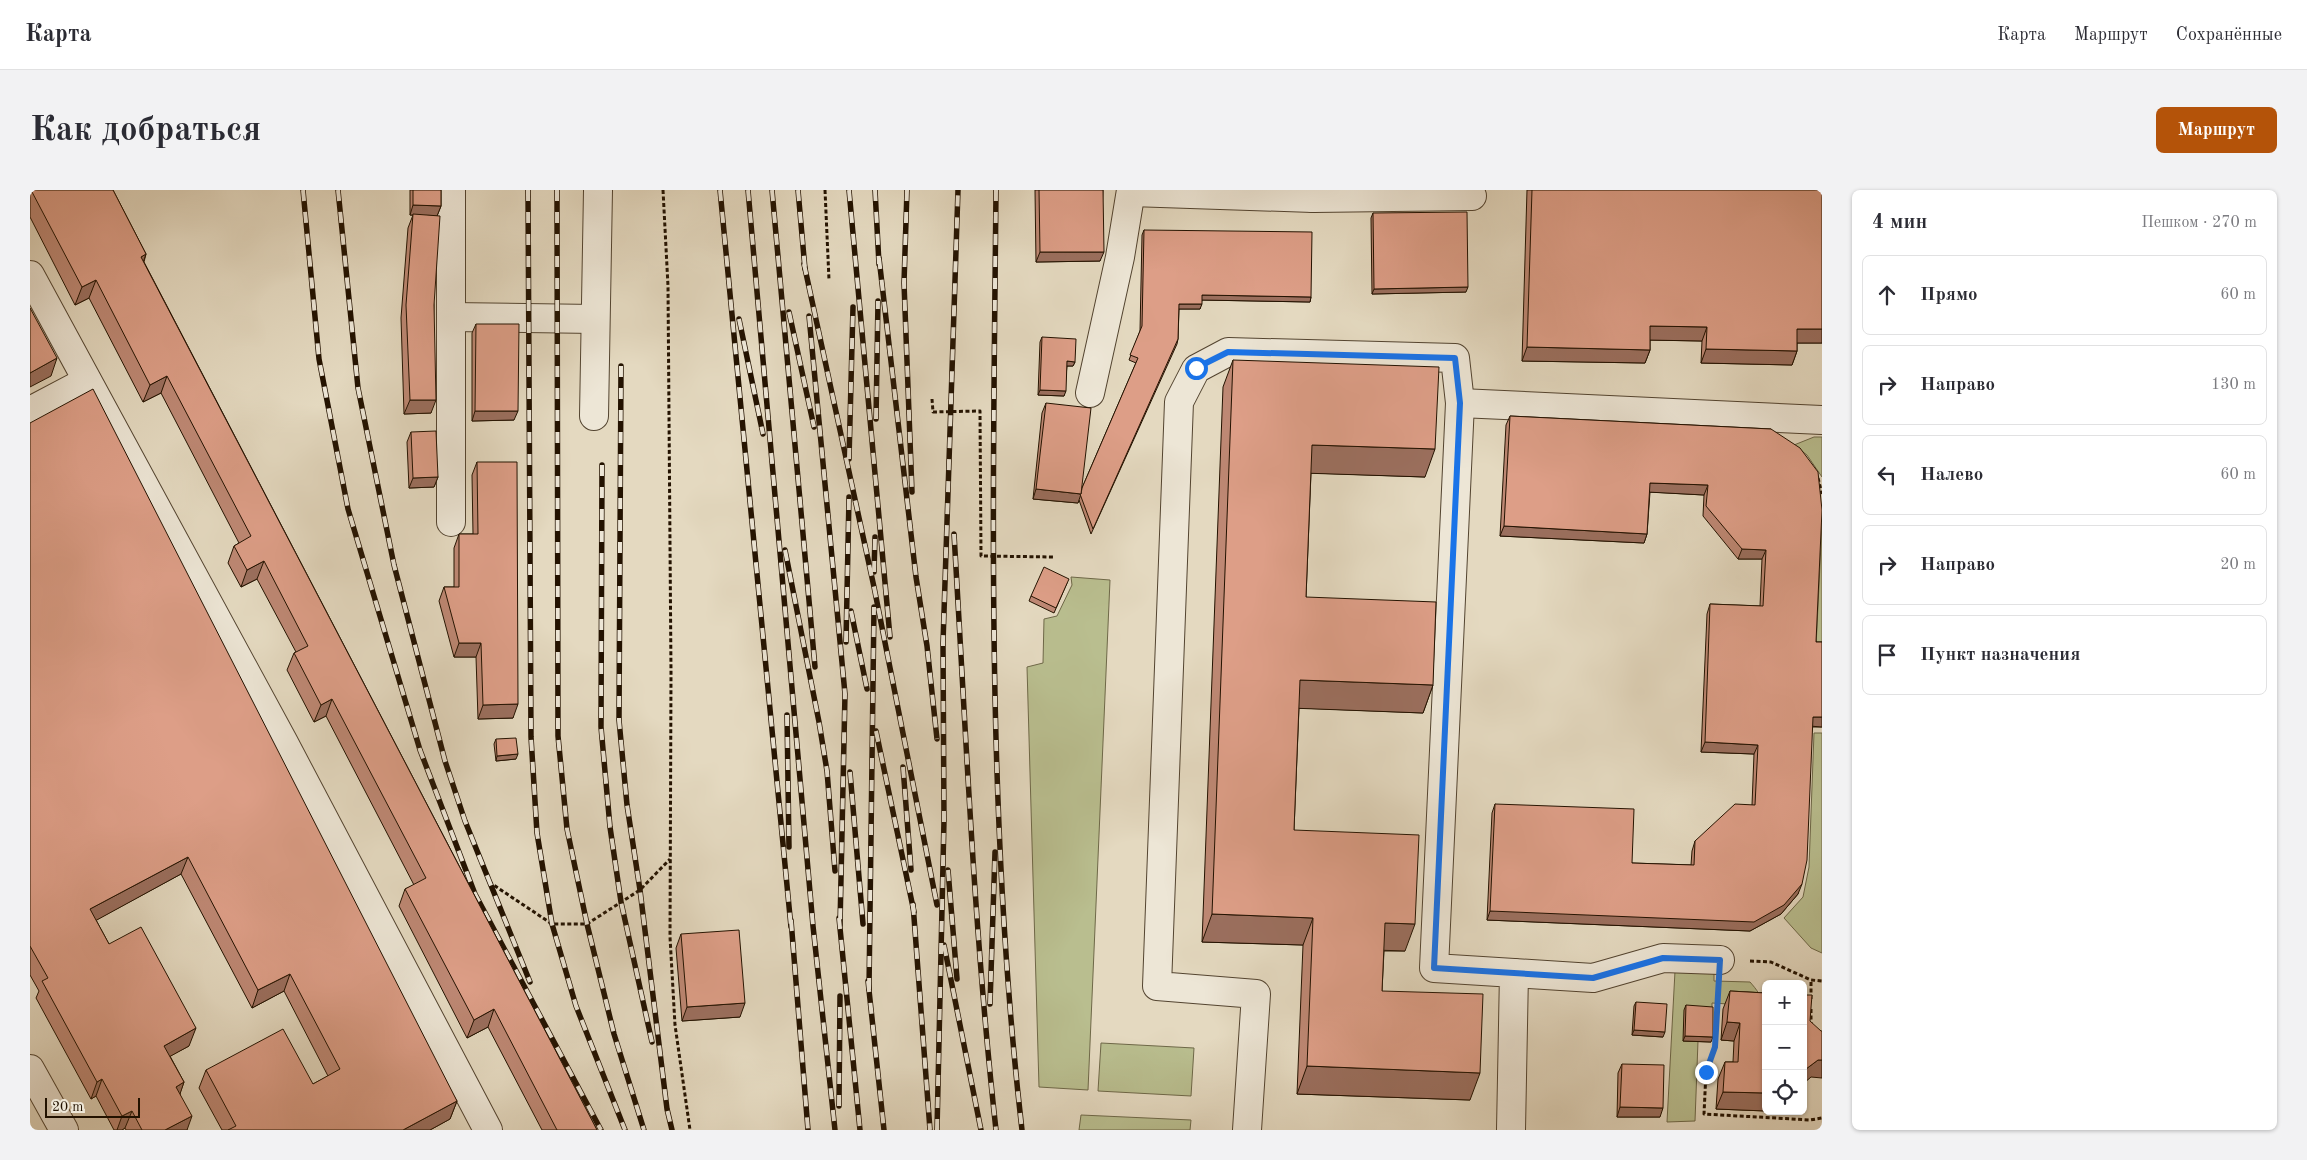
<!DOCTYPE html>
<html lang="ru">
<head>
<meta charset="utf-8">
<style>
  body { margin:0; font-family:"Old Standard TT",serif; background:#f2f2f3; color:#2b2b33 }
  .controls { position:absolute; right:15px; bottom:15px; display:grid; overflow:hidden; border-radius:8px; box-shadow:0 1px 4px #0004 }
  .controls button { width:45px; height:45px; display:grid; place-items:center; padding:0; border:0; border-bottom:1px solid #e1e1e2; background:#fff; color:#2b2b33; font:25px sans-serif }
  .scale { position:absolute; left:15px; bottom:12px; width:95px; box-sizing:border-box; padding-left:5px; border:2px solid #231200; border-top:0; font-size:14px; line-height:18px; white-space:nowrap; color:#231200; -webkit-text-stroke:4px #ede6d6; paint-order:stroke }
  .stop { position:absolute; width:15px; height:15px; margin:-11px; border:4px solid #1a73e8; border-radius:50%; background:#fff }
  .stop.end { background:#1a73e8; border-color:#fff; box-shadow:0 1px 5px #0008 }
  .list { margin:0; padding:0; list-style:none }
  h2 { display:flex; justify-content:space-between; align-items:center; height:65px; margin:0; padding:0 20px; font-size:21px }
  h2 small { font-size:16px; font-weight:400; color:#7c7c81 }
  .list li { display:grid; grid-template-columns:32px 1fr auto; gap:15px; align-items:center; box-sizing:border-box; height:80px; margin:0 10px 10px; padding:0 10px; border:1px solid #e1e1e2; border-radius:8px }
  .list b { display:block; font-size:19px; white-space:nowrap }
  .list em { font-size:16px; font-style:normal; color:#7c7c81 }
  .icon { flex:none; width:28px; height:28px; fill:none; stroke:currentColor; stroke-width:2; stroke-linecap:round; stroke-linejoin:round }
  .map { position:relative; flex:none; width:1792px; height:940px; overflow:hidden; border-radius:8px }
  header { display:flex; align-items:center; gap:30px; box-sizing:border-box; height:70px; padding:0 25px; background:#fff; border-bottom:1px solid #e1e1e2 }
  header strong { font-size:24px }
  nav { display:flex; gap:28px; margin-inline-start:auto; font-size:18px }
  .intro { display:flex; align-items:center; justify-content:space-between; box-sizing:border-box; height:120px; padding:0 30px }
  h1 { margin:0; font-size:35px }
  .button { padding:12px 22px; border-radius:8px; background:#b45309; color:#fff; font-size:18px; font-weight:700 }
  main { display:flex; gap:30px; padding:0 30px }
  aside { flex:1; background:#fff; border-radius:8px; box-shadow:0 1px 4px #0004 }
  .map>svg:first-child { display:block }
  .green { fill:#b9be8f; stroke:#6e6848 }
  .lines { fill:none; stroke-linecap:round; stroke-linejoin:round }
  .minor-casing { stroke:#534430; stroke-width:30 }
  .path { stroke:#231200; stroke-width:3; stroke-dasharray:4 2.5; stroke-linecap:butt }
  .minor { stroke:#ede6d6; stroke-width:28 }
  .rail-casing { stroke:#231200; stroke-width:5.5 }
  .rail { stroke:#ede6d6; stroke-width:4; stroke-dasharray:11; stroke-linecap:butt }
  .wall { fill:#be8874; stroke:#231200 }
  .shaded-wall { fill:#9b6f5e; stroke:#231200 }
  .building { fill:#dd9e87; stroke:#231200 }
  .route { stroke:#1a73e8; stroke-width:6 }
</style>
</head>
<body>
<header>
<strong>Карта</strong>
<nav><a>Карта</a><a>Маршрут</a><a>Сохранённые</a></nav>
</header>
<div class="intro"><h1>Как добраться</h1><a class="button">Маршрут</a></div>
<main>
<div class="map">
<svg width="1792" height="940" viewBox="0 0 1792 940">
  <rect width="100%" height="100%" fill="#e4d9c0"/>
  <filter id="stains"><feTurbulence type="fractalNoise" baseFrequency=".004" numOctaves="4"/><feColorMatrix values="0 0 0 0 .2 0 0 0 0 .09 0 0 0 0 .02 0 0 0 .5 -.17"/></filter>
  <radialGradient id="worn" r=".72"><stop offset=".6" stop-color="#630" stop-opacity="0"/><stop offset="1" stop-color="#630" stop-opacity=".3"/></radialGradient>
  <g class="green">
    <polygon points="1784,247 1792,247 1792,287 1777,265 1764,255"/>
    <polygon points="1792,333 1792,458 1786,457"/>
    <polygon points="1041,387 1080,390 1058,900 1009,897 997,477 1013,473 1014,429 1027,426 1042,395"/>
    <polygon points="1784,543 1792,543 1792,763 1781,758 1754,728 1773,707 1779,677"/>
    <path d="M1645,781L1684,783V791L1720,792C1727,800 1732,806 1731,816L1682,813V822L1668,851L1665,931L1637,932Z"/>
    <polygon points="1071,853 1164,858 1161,906 1068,901"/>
    <polygon points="1051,925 1161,930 1160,940 1049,940"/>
  </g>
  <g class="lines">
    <defs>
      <g id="minor">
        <polyline points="421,0 421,332"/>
        <polyline points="1283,0 1283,8 1442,6"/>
        <polyline points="1101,2 1283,8"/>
        <polyline points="0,85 254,553 458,940"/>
        <polyline points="421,127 565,129"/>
        <polyline points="1060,203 1090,67 1101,0"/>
        <polyline points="1430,213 1792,230"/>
        <polyline points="0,221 57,191"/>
        <polyline points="564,226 568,0"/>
        <polyline points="1484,783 1563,788 1633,768 1690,770"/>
        <polyline points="0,879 34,940"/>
        <polyline points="1217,940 1226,804 1127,796 1149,212 1166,179 1198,162 1425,168 1430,213 1404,778 1484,783 1481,940"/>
      </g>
    </defs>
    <use href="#minor" class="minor-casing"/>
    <g class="path">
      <polyline points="633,0 638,96 641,483 640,747 645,835 660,940"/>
      <polyline points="795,0 799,90"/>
      <polyline points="902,209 903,222 950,221 951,366 1025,367"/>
      <polyline points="1788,288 1792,304"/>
      <polyline points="459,692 522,734 557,734 610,700 640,669"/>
      <polyline points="1720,771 1741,772 1781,790 1792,791"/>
      <polyline points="1689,799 1685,857 1676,882 1674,924 1780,930 1792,928"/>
      <polyline points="1781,809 1781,790"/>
      <polyline points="1781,836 1781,817"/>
    </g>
    <use href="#minor" class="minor"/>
    <defs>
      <g id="rail">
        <polyline points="273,0 289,169 318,319 390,560 445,704 571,940"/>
        <polyline points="308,0 328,198 364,375 415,571 435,631 500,792"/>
        <polyline points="498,0 501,547 507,643 522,734 546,816 595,940"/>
        <polyline points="527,0 528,546 537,639 557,734 584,844 614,940"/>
        <polyline points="690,0 761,737"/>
        <polyline points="718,0 783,736 805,940"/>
        <polyline points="742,0 785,477"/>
        <polyline points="768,0 775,79"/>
        <polyline points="819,0 860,447"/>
        <polyline points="845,0 849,74"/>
        <polyline points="877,0 874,93 882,302"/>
        <path d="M966,0C963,313 956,628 992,940"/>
        <polyline points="849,68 886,387 897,456 907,549"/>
        <polyline points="774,74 844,397 907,715"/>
        <polyline points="759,122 784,237"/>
        <polyline points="779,126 815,504 810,735"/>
        <polyline points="709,129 733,244"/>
        <polyline points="591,176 589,530 597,615 610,700 637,919 642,940"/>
        <polyline points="846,229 848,111"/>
        <polyline points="819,269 823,117"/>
        <polyline points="572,275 571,537 580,637 591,712 622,852"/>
        <path d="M924,344C936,543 944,742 966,940"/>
        <polyline points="755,360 789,532 797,581 805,681"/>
        <polyline points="844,382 845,347"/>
        <polyline points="821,421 837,499"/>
        <polyline points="816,452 819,307"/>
        <polyline points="757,525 759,657"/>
        <polyline points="846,541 884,722"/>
        <polyline points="873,577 881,680"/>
        <polyline points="820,582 833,734"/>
        <polyline points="918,680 927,789"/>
        <polyline points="883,714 900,940"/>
        <polyline points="809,728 830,940"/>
        <polyline points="761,730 778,940"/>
        <polyline points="914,755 951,940"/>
        <polyline points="838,791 854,940"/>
        <polyline points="839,799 844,417"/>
        <polyline points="960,814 965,662"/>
        <polyline points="809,916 810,806"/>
        <polyline points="907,940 914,630 913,453 928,0"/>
      </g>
    </defs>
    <use href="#rail" class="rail-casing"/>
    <use href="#rail" class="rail"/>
  </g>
  <g class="wall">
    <polygon points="0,0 83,0 116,64 114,72 567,940 512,940 458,837 437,848 369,716 375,699 384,695 296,526 284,532 257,480 264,463 266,462 227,389 211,397 198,373 204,356 209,353 131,203 113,212 59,108 45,115 0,27"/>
    <polygon points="380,0 411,0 411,16 407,26 393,25 404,115 401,223 374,224 371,128 378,38 383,25 380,25"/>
    <polygon points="1005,0 1073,0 1070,71 1006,72"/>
    <polygon points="1497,0 1792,0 1792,153 1767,153 1767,161 1762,175 1671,173 1672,151 1620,150 1620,160 1615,173 1492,171"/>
    <polygon points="1343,23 1436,102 1342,104 1341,28"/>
    <polygon points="1114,40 1281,107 1280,112 1172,110 1170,119 1149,119 1148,149 1147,154 1061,344 1049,310 1048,313 1003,309 1012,223 1016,213 1052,298 1106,173 1099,170 1110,141 1112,45"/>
    <polygon points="446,134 484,230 442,231 442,143"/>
    <polygon points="1012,147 1045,172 1043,176 1037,176 1034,206 1008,205 1010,152"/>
    <polygon points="1203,170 1395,287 1281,283 1276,407 1403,495 1393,523 1269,518 1264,640 1375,761 1354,761 1352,801 1440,910 1267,904 1273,755 1172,752 1193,197"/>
    <polygon points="1480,226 1741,239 1786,452 1792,452 1792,537 1782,537 1768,704 1751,724 1720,741 1457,730 1462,623 1465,614 1602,673 1661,675 1662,661 1665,651 1722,615 1724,564 1671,562 1677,424 1680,414 1730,416 1732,369 1708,369 1673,326 1674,305 1620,302 1617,344 1614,353 1470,346 1476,235"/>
    <polygon points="0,233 427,911 420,929 400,940 192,940 169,898 176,880 283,894 298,886 254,801 222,818 151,684 66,730 79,754 159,856 140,866 154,892 150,903 157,940 96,940 95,938 92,940 84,940 66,906 61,909 6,808 9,801 0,785"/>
    <polygon points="381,242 408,287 404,297 379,298 377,252"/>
    <polygon points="447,272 483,528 448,529 446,467 424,467 409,411 414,397 424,397 424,358 429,344 443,344 442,285"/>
    <polygon points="1037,393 1024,423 999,411 1001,406"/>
    <polygon points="466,549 486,569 466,571 464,554"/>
    <polygon points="651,744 710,827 652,831 646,758"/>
    <polygon points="1700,801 1736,803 1736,921 1686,919 1688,889 1695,872 1703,872 1704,851 1691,850 1693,819"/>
    <polygon points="1606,812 1633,847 1602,845 1604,816"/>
    <polygon points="1656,815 1681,852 1653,851 1654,820"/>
    <polygon points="1592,874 1630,927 1587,927 1588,883"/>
  </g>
  <g class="shaded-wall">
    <polygon points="383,15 411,16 407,26 380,25"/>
    <polygon points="1010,62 1074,62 1070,71 1006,72"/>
    <polygon points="116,64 110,81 111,67"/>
    <polygon points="66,90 59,108 45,115 52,97"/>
    <polygon points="1438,97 1436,102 1342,104 1344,99"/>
    <polygon points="1172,105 1281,107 1280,112 1170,110"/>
    <polygon points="1149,114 1172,114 1170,119 1147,119"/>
    <polygon points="1620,136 1677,137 1672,151 1615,150"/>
    <polygon points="1767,139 1792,139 1792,153 1762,153"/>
    <polygon points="1497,157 1620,160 1615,173 1492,171"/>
    <polygon points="1676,159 1767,161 1762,175 1671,173"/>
    <polygon points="27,168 21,186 0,197 0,183"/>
    <polygon points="1037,171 1045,172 1043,176 1035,176"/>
    <polygon points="137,186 131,203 113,212 120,195"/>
    <polygon points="1010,200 1036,201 1034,206 1008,205"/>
    <polygon points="380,210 406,210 401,223 374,224"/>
    <polygon points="445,221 488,221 484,230 442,231"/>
    <polygon points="1282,255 1405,259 1395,287 1272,283"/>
    <polygon points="408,287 404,297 379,298 383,288"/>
    <polygon points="1620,293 1678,295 1674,305 1617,302"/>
    <polygon points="1006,299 1051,304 1048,313 1003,309"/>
    <polygon points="1474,336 1617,344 1614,353 1470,346"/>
    <polygon points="1712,359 1736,360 1732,369 1708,369"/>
    <polygon points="234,371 227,389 211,397 217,380"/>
    <polygon points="429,453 451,453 446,467 424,467"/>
    <polygon points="1270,490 1403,495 1393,523 1260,518"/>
    <polygon points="302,509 296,526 284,532 291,515"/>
    <polygon points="488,514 483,528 448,529 453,515"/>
    <polygon points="1783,527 1792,527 1792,537 1779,536"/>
    <polygon points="1675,552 1728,555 1724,564 1671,562"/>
    <polygon points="488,564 486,569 466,571 467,566"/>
    <polygon points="158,667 151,684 54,737 60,719"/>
    <polygon points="1772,694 1768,704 1751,724 1720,741 1457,730 1460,721"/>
    <polygon points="1182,724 1283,728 1273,755 1172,752"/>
    <polygon points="1355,733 1385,734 1375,761 1345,760"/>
    <polygon points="260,784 254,801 222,818 228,800"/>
    <polygon points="715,813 710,827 652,831 657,817"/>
    <polygon points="464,819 458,837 437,848 444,830"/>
    <polygon points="1697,832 1710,833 1704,851 1691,850"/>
    <polygon points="166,838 159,856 128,873 134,856"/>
    <polygon points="1604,840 1635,842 1633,847 1602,845"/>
    <polygon points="1655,846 1683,847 1681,852 1653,851"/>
    <polygon points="1788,870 1792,870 1792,888 1781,887 1773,894 1776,879"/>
    <polygon points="1277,876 1450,883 1440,910 1267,904"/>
    <polygon points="72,889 66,906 61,909 67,892"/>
    <polygon points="154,892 148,910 146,897"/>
    <polygon points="1693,902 1736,903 1736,921 1686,919"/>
    <polygon points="427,911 420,929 400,940 373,940"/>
    <polygon points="1590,917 1633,918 1630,927 1587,927"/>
    <polygon points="102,921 95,938 92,940 87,940 92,926"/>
    <polygon points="1740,921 1767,921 1767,922"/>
    <polygon points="162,926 157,940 135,940"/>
  </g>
  <g class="building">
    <polygon points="1,0 83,0 116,64 111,67 567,940 527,940 464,819 444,830 375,699 396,688 302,509 291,515 264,463 278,456 234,371 217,380 204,356 221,346 137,186 120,195 66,90 52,97"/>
    <polygon points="383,0 411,0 411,16 383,15"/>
    <polygon points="1009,0 1073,0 1074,62 1010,62"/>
    <polygon points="1502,0 1792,0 1792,139 1767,139 1767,161 1676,159 1677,137 1620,136 1620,160 1497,157"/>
    <polygon points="1437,22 1438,97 1344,99 1343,23"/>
    <polygon points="383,24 410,26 404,115 406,210 380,210 376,115"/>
    <polygon points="1114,40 1282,42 1281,107 1172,105 1172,114 1149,114 1148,149 1063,339 1050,304 1051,304 1052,298 1108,168 1100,165 1112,136"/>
    <polygon points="0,118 27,168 0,183"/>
    <polygon points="446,134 489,134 488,221 445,221"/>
    <polygon points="1012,147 1046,149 1045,172 1037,171 1036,201 1010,200"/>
    <polygon points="1203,170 1409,177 1405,259 1282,255 1276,407 1406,412 1403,495 1270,490 1264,640 1389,645 1385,734 1355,733 1352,801 1453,804 1450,883 1277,876 1283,728 1182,724"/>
    <polygon points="63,199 427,911 373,940 198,940 206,936 176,880 253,839 283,894 310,879 260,784 228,800 158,667 60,719 79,754 111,737 166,838 134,856 154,892 146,897 162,926 135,940 112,940 102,921 92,926 72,889 67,892 12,791 18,788 0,756 0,233"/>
    <polygon points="1016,213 1061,218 1051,304 1006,299"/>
    <polygon points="1480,226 1741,239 1770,258 1788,282 1792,320 1786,452 1792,452 1792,527 1783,527 1777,670 1772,694 1754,715 1724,732 1460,721 1465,614 1604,619 1602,673 1664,675 1665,651 1705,614 1725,615 1728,555 1675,552 1680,414 1733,416 1736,360 1712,359 1676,316 1678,295 1620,293 1617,344 1474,336"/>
    <polygon points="406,241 408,287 383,288 381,242"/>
    <polygon points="447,272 487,272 488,514 453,515 451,453 429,453 414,397 429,397 429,344 448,344"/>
    <polygon points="1014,377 1039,389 1026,418 1001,406"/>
    <polygon points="486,548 488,564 467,566 466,549"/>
    <polygon points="709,740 715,813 657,817 651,744"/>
    <polygon points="1700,801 1736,803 1736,903 1693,902 1695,872 1708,872 1710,833 1697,832"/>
    <polygon points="1773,805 1782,805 1780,831 1791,841 1792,841 1792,870 1788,870 1776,879 1773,904"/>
    <polygon points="1606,812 1637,814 1635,842 1604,840"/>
    <polygon points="1656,815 1683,817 1683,847 1655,846"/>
    <polygon points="1592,874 1634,875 1633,918 1590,917"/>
  </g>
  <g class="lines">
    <polyline class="route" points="1166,178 1198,162 1425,168 1430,213 1404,778 1563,788 1633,768 1690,770 1685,857 1676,882"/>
  </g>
  <rect width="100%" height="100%" filter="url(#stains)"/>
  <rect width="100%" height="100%" fill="url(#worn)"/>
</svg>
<div class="controls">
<button>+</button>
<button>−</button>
<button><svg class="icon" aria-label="locate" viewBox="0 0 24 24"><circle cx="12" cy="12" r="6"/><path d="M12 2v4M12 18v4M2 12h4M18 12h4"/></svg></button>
</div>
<div class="scale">20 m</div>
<div class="stop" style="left:1166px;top:178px"></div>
<div class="stop end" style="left:1676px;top:882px"></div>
</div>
<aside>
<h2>4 мин<small>Пешком · 270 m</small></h2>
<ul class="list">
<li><svg class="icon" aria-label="ahead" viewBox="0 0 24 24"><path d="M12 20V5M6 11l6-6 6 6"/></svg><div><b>Прямо</b></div><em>60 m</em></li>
<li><svg class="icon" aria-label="right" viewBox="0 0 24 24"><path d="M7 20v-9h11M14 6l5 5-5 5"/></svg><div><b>Направо</b></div><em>130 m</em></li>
<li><svg class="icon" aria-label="left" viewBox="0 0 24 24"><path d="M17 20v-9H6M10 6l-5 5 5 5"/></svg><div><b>Налево</b></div><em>60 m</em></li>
<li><svg class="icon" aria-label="right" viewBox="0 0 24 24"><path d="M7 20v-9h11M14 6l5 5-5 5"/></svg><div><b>Направо</b></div><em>20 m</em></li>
<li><svg class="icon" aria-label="arrive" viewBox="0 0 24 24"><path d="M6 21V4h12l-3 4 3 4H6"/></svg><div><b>Пункт назначения</b></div></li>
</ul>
</aside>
</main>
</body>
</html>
